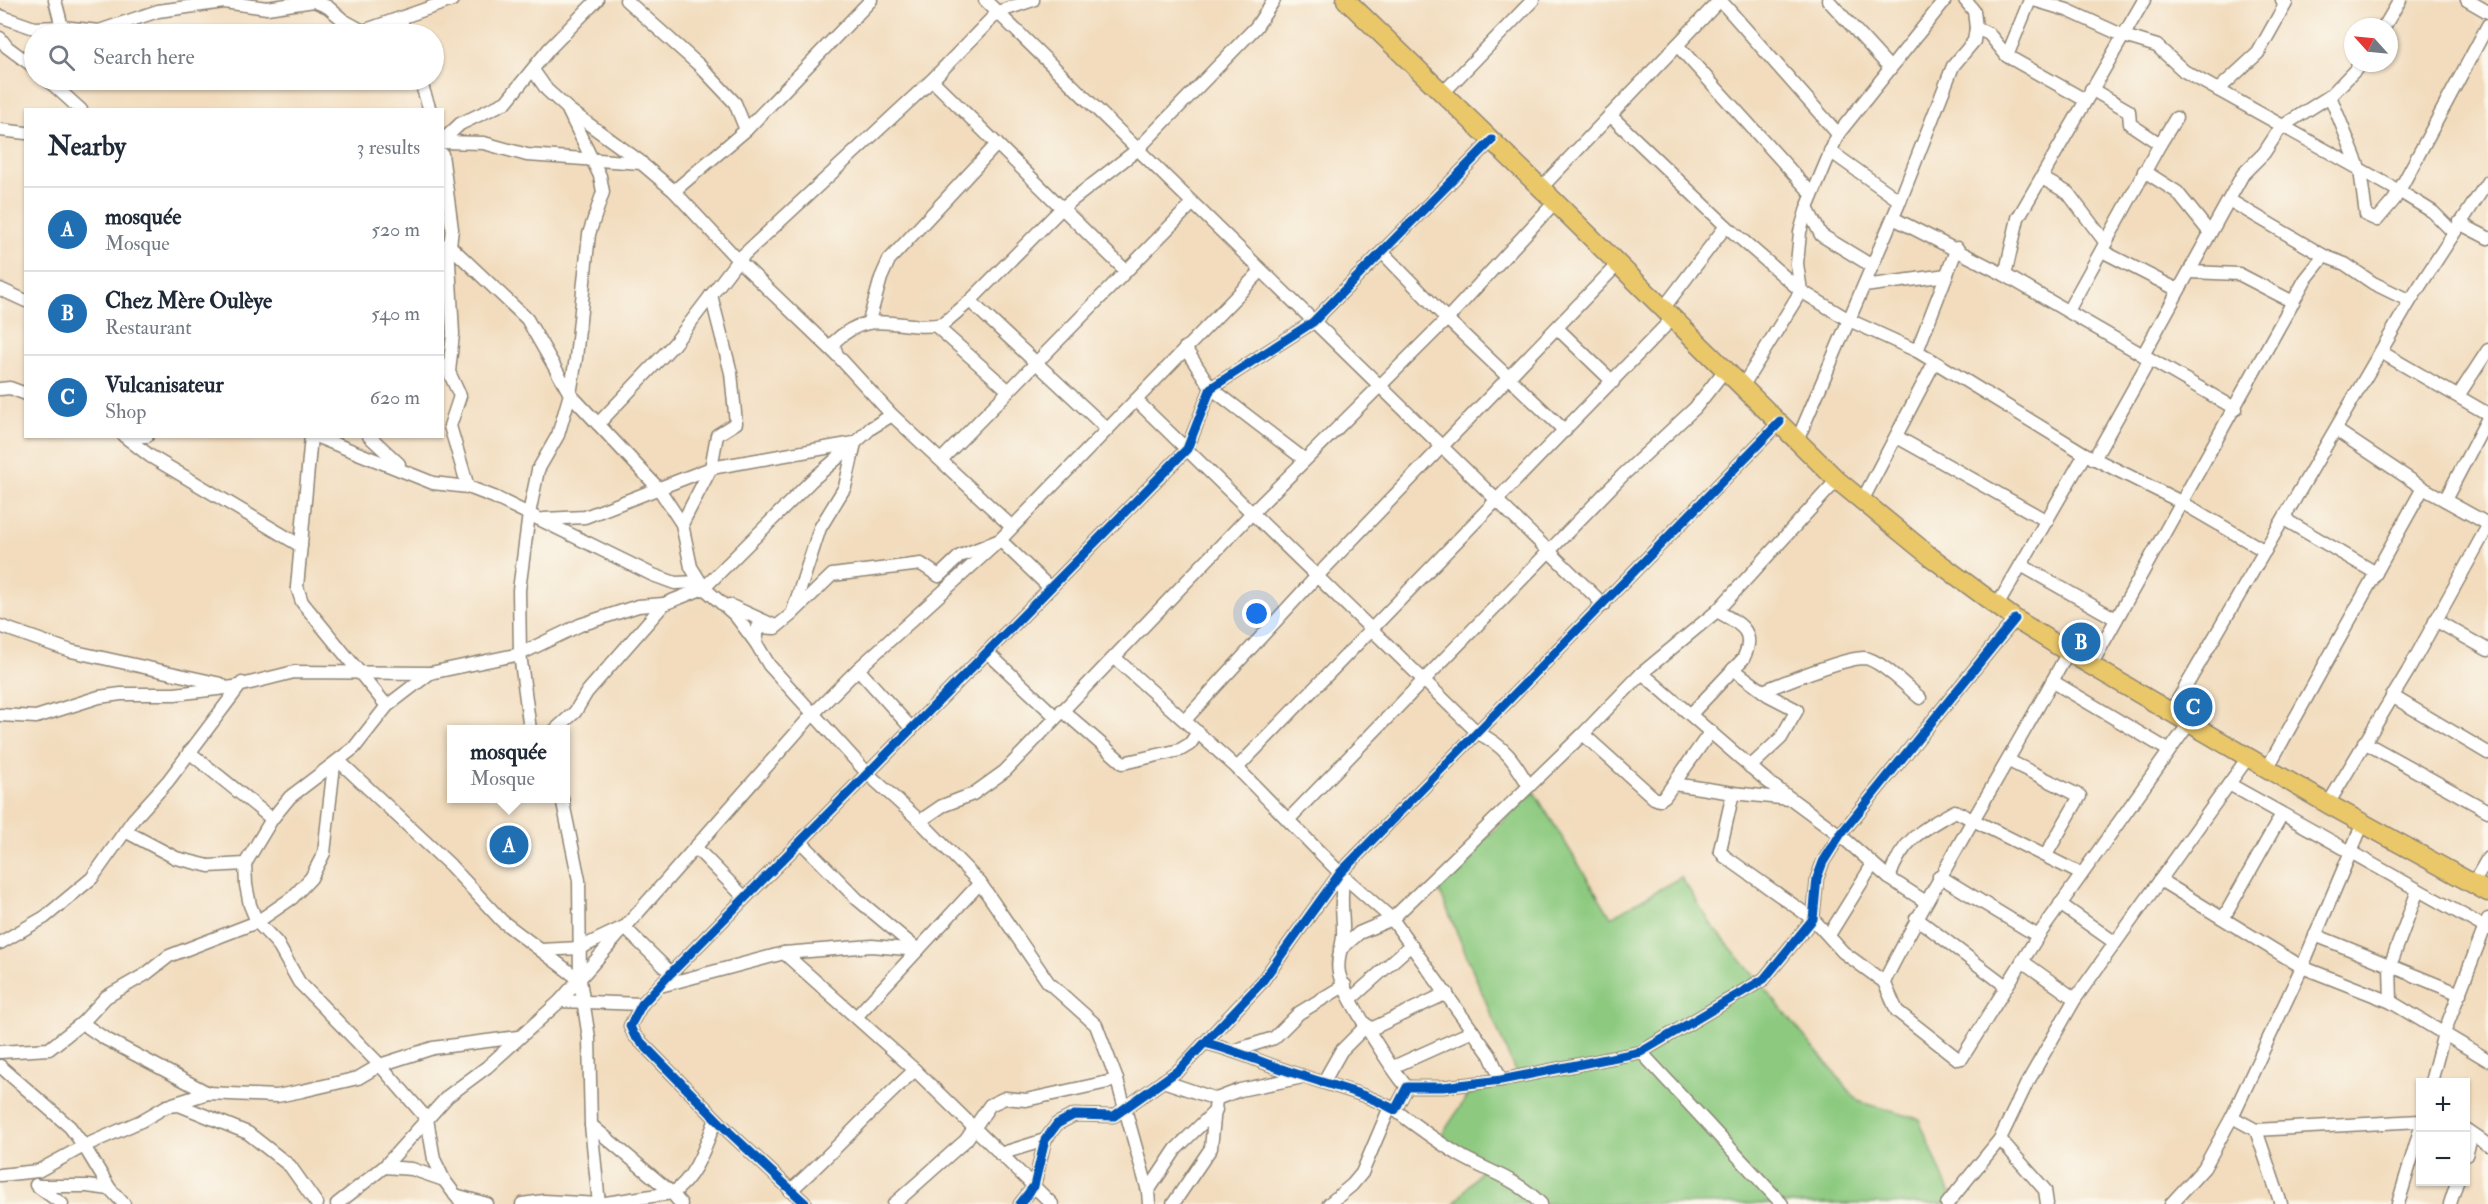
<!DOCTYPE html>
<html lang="en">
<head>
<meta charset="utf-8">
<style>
  body { margin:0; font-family:"IM FELL Double Pica",serif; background:#f2f2f3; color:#1f2937 }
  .controls { position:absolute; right:18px; bottom:18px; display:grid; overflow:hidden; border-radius:0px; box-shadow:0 2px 4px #0004 }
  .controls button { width:54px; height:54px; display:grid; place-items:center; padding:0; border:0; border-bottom:2px solid #e0e1e3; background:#fff; color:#1f2937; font:30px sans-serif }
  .compass { position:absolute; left:2344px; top:18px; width:54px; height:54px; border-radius:50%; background:#fff; box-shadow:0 2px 4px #0004; rotate:297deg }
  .you { position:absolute; left:1257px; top:614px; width:21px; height:21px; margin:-15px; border:4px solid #fff; border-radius:50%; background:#1a73e8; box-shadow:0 0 0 9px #1a73e833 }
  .badge { display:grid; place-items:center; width:39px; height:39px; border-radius:50%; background:#1f6fb2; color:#fff; font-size:20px; font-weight:700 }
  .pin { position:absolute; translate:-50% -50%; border:3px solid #fff; box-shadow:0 2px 6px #0006 }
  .popup { position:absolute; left:447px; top:725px; width:123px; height:78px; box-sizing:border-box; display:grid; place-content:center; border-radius:0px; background:#fff; filter:drop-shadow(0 2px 4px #0005); font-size:20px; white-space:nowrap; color:#747a83 }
  .popup b { font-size:22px; color:#1f2937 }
  .popup::after { content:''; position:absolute; left:50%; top:100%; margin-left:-12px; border:12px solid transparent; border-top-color:#fff }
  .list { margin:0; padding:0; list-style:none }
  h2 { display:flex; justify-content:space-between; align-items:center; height:78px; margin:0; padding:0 24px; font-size:26px }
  h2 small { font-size:20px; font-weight:400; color:#747a83 }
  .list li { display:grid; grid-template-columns:39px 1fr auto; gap:18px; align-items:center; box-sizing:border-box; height:84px; padding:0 24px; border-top:2px solid #e0e1e3 }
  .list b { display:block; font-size:22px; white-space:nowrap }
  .list p { margin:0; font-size:20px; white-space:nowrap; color:#747a83 }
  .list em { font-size:20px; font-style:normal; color:#747a83 }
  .icon { flex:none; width:33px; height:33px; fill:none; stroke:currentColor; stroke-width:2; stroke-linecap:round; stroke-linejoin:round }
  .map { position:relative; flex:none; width:2488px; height:1204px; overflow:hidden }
  .search { position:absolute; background:#fff; box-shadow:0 2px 4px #0004; left:24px; top:24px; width:420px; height:66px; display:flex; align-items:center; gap:15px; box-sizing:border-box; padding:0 21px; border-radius:33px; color:#747a83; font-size:22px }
  .panel { position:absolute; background:#fff; box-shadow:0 2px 4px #0004; left:24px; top:108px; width:420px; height:330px; border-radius:0px }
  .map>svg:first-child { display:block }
  .green { fill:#8dca80; stroke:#5c7a56; stroke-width:1.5 }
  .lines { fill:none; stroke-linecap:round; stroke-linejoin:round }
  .minor-casing { stroke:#8e8474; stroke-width:15 }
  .primary-casing { stroke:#8e8474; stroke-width:21 }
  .minor { stroke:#fff; stroke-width:12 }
  .primary { stroke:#eac769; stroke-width:18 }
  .cycleway-casing { stroke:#fbf7ec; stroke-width:13 }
  .cycleway { stroke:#0057b8; stroke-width:9 }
</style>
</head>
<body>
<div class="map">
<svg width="2488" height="1204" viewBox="0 0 2488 1204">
  <rect width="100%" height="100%" fill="#fbf7ec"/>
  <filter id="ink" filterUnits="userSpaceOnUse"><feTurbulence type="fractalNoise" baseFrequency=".0167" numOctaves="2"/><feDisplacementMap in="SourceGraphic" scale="12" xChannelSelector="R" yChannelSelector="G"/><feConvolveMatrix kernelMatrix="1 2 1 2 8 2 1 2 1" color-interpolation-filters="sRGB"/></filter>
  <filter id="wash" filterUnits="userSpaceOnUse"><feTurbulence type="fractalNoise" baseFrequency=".008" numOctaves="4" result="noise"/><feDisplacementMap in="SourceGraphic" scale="24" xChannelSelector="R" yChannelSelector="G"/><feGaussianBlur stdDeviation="1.35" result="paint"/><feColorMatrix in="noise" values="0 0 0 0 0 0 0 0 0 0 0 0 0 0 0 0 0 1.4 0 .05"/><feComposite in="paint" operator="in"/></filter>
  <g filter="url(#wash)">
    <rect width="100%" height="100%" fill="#f2dcbd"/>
    <polygon class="green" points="1534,792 1611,917 1681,877 1711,924 1858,1101 1919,1119 1951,1197 1962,1204 1454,1204 1482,1169 1439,1139 1469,1094 1519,1081 1437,885"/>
  </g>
  <g filter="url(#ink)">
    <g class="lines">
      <defs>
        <g id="minor">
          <polyline points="55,0 62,27"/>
          <polyline points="626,0 700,66 735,103 746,130"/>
          <polyline points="985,0 1604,605"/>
          <polyline points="1720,0 1838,134"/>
          <polyline points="1828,0 1890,68"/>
          <polyline points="1965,0 1974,11 1976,28 1989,34 2007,56 2085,100"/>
          <polyline points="2034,0 2067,10 2124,36 2157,46 2184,71 2399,191 2394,200 2377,220 2366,215 2360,170 2330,96"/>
          <polyline points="2467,0 2488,12"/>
          <polyline points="0,16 34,28 62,27 99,31 158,11 224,2 267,8 314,1 328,7 343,20 363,31 452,0"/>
          <polyline points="401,20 405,34"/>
          <polyline points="2384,27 2400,0"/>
          <polyline points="0,38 7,47 34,67"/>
          <polyline points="1677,45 1812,194"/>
          <polyline points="2007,56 2030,0"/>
          <polyline points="48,80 81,110"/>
          <polyline points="420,80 430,110"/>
          <polyline points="932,80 1126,271"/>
          <polyline points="2091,89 2129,111 2130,124 2160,144 2176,118"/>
          <polyline points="2218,90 2258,53 2286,3 2282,0"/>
          <polyline points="1442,94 1533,0"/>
          <polyline points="568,109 641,162"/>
          <polyline points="1610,115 1726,226 1801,291 1849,320 1917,351 2085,454 2181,502 2265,551"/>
          <polyline points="0,130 26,133"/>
          <polyline points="442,141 460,124 506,102 549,49 597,0"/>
          <polyline points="442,142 484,143 527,155 641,163 674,191 738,260 838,356 892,415 1012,527"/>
          <polyline points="1830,151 1900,201"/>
          <polyline points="442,154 452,229 450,246 527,319 570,394 659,489 682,524 691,567 704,588 735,615 756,643"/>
          <polyline points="2144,171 2177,192 2210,233"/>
          <polyline points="2042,178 2068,193 2106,243"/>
          <polyline points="1541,188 1720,0"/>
          <polyline points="674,191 746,130 871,0"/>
          <polyline points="2229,200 2324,256 2345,264 2373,283 2410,301"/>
          <polyline points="1807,208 1821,235 1872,266"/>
          <polyline points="1893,218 2005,275 2236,409"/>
          <polyline points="2459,223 2488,238"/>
          <polyline points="2453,232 2433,212 2399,191 2488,25"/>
          <polyline points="448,244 453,334 449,372 460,396 450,426 468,487"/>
          <polyline points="2102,251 2178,290"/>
          <polyline points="1382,252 1447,319 1565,431"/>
          <polyline points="2190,272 2239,274 2293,302"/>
          <polyline points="2005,275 2018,218 2144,0"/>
          <polyline points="1864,286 1947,275"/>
          <polyline points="0,289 26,301"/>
          <polyline points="970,301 1107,429"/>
          <polyline points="1662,310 1726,226"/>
          <polyline points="2068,311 2160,144"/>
          <polyline points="869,321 881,278 889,260 997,144"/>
          <polyline points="936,326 1009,391"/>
          <polyline points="1557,328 1613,382"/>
          <polyline points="1185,348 1211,388 1305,460"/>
          <polyline points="1917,351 1957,248"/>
          <polyline points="2381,352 2488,414"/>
          <path d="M837,355L833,343C873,304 899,333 943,324L970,301L1062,208L1137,150L1256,27L1274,0"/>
          <polyline points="2143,355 2243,174 2264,153 2281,127 2330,96 2362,63"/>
          <polyline points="1742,387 1801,291 1797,264 1800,232 1807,208 1838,134 1945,0"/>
          <polyline points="0,389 10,388 26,394"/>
          <polyline points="2458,396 2488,350"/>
          <path d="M1136,400L1478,733C1505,746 1514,761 1529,786"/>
          <polyline points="892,415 871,428 855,443 845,487 820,528 792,614 775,628 758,627 756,643 769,665 868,774 920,821 980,883 1048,982 1096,1025 1117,1080 1148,1191 1149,1204"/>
          <polyline points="598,424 674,344 738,260 932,80 998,12 1033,0"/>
          <polyline points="2336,430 2423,488 2488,524"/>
          <polyline points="124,436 150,456 301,546"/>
          <polyline points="136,436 147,436"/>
          <polyline points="311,436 297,587 302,602 387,706"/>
          <polyline points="315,436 433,483 468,487 494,497 653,575 675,583 700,582"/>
          <polyline points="369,436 399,464"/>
          <polyline points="1897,437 2047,521"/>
          <polyline points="1797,441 1900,201 1953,66 1974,41 1976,28"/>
          <polyline points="942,459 1192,204"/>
          <polyline points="2094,459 2150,359"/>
          <polyline points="2445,500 2488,418"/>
          <polyline points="1862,501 1934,363"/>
          <polyline points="544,519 585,517 711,468 854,443"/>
          <polyline points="2284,519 2376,573"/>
          <polyline points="682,524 711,468 717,435 736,423 731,373 711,295"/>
          <polyline points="2021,565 2116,619"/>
          <polyline points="729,605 773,625"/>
          <polyline points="1997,606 2085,454"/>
          <polyline points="793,613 832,575 921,564 939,576 960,556 1000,540 1050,588"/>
          <polyline points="2435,620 2488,650"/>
          <polyline points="0,626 71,651 221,684"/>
          <polyline points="987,652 1056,717"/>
          <polyline points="1115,658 1237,768 1340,873 1392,919 1490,1055 1501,1080"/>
          <polyline points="2091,665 2305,280 2324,256"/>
          <polyline points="858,669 912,729"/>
          <polyline points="1733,669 1768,695 1797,710 1781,738 1750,767"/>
          <polyline points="430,673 387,706 354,748 290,797 272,819 245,864 246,885 250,905 257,922 277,943 299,982 380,1065 427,1119 434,1159 444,1180 462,1204"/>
          <polyline points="1642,673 1767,781 1840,835 1889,878 1926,902"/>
          <polyline points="2052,681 2168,750"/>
          <path d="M1763,691C1785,682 1843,658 1864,658C1880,659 1908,688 1920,698"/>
          <polyline points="2392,696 2488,753"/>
          <polyline points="1062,710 1123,763 1180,750 1190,744 1198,732"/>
          <polyline points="2171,712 2410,301 2488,181"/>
          <path d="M1691,714L1743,659C1758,630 1738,623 1717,611"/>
          <polyline points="0,715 36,717 99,697 121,694 175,694 234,687 294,672 430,673 520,654 580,625 638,606 664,604"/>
          <polyline points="1185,720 1317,576 1618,264"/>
          <polyline points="530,730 520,654 519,590 529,514 538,470 558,435 570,394 576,358 589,234 603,192 600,176 567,108 547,90 533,70"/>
          <polyline points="555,730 575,712 587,692 664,604 704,588 812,480 855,443"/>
          <polyline points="1583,734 1654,798 1659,800 1665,796 1711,731"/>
          <polyline points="2364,742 2488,811"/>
          <polyline points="189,752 272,819"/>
          <polyline points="339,761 450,865 502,921 580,980"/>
          <polyline points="2009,761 2080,796 2046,855"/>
          <polyline points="2268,767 2423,488"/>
          <polyline points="1237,768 1672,319"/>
          <polyline points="1674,784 1733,793 1720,850 1724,856 1813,919 1843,952 1884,982 1897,1011 1958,1059 1962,1058 2038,936 2190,722"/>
          <polyline points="2229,784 2488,929"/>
          <polyline points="1733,793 1789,799"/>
          <polyline points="562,798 579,880 580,980 589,1038 591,1125 599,1204"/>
          <polyline points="2328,804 2408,671 2488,526"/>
          <polyline points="1288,820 1623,475 1695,408 1725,370"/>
          <polyline points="920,821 942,806 973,794 1005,771 1252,513 1447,319 1555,202"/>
          <polyline points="125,831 176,858 209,866 245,864"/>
          <polyline points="801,842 857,899 918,950"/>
          <polyline points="695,847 745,898"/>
          <polyline points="1939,876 2038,936"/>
          <path d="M1344,877C1339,898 1344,916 1343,936C1342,949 1336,959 1339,973C1343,993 1392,1070 1407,1087"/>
          <path d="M1889,878C1902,840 1921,830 1955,811L2081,874"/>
          <polyline points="2160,880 2302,967 2391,1002 2488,1060"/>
          <polyline points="2473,884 2488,858"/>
          <polyline points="2060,904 2114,942"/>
          <polyline points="2224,917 2282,814"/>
          <polyline points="1916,918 2006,986"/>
          <polyline points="1829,935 1873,864"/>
          <polyline points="2315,935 2460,994"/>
          <polyline points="0,943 45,917 92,878 133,820 168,781 242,683"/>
          <polyline points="541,950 580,948 624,927 671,973"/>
          <polyline points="1340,950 1359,933 1392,919 1583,734 1642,673 1717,611 1837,480"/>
          <polyline points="784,953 915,1070 1052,1204"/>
          <polyline points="2022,961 2075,999"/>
          <path d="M1884,982C1941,869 2009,763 2068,652"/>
          <polyline points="660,986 784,953 872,946 918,950"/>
          <polyline points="1352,998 1411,945"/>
          <polyline points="560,1001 642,1004"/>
          <polyline points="2391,1002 2390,966 2418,890"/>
          <polyline points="856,1017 980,883"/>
          <polyline points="82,1023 106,997 146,974 169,956 257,922 292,898 311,878 324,853 334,765"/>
          <polyline points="1369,1030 1447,993"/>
          <path d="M1205,1043C1239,1051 1269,1066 1303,1076C1335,1087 1365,1093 1395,1110L1407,1087H1443L1501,1080L1641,1052L1764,979L1813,919L1817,878L1823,862L1840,835L2015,619"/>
          <polyline points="1236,1050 1274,1038 1299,1013 1345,985"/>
          <polyline points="0,1052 49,1049 82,1023 104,1038 208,1093"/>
          <polyline points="1641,1052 1782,1204"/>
          <polyline points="0,1066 70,1127 84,1146 141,1121 167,1106 179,1105 248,1133 290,1166 317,1204"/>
          <polyline points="1393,1067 1473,1031"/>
          <polyline points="1163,1081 1216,1099 1240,1090 1303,1077"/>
          <polyline points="1324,1081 1341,1051 1367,1025"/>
          <polyline points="2431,1082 2444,1033 2488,919"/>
          <polyline points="173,1104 208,1093 277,1096 302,1091 358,1078 380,1065 433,1048 518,1037"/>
          <path d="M1395,1110C1416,1126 1438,1142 1461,1156C1491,1173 1516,1178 1541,1204"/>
          <polyline points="2232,1117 2256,1130 2420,1121"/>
          <polyline points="591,1125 672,1193 681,1204"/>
          <polyline points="2256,1130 2281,1204"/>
          <polyline points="2466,1130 2488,1145"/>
          <polyline points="2000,1139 2045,1190 2047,1204"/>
          <polyline points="1000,1154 1045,1140"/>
          <polyline points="2466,1155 2472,1135"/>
          <polyline points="384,1167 412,1169 444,1180"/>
          <polyline points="0,1175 38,1171 84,1146 110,1189 124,1204"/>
          <polyline points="36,1185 62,1204"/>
          <polyline points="37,1186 87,1186 110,1189"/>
          <path d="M790,1191C834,1152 872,1109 915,1070"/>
          <polyline points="1148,1191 1176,1149 1216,1110"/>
          <polyline points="455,1195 487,1204"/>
          <polyline points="337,1204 384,1167 448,1096 487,1067 560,1001 812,715 858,669 1000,540 1261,271"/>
          <path d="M522,1204L544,1201L599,1204L672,1193C696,1178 706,1144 716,1119"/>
          <polyline points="806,1204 729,1132 634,1035 630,1026 642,1004 671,973 1187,449 1211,388 1313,322 1492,140"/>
          <polyline points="894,1204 966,1140 990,1105 1005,1098 1026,1100 1117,1080"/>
          <polyline points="1020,1204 1034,1186 1045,1140 1057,1124 1074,1115 1114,1116 1180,1069 1261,983 1340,873 1780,422"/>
          <polyline points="1173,1204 1211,1148 1216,1099"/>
          <polyline points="1329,1204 1352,1185 1362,1173 1390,1107"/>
          <polyline points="1947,1204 2000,1139 2026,1085 2075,999 2249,756"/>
          <polyline points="2171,1204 2204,1168 2232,1117 2302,967 2363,823"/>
          <polyline points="2398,1204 2420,1130"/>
          <polyline points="2450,1204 2457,1182"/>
        </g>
        <polyline id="primary" points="1346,0 1541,188 1837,480 1931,557 2015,619 2068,652 2328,804 2488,892"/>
      </defs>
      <use href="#minor" class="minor-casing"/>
      <use href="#primary" class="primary-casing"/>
      <use href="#minor" class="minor"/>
      <use href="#primary" class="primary"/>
      <defs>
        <g id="cycleway">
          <path d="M1205,1043C1239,1051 1269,1066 1303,1076C1335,1087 1365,1093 1395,1110L1407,1087H1443L1501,1080L1641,1052L1764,979L1813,919L1817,878L1823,862L1840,835L2015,619"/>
          <polyline points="806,1204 729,1132 634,1035 630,1026 642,1004 671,973 1187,449 1211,388 1313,322 1492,140"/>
          <polyline points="1020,1204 1034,1186 1045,1140 1057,1124 1074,1115 1114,1116 1180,1069 1261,983 1340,873 1780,422"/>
        </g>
      </defs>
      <use href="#cycleway" class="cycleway-casing"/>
      <use href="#cycleway" class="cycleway"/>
    </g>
  </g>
</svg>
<div class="controls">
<button>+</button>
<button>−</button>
</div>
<svg class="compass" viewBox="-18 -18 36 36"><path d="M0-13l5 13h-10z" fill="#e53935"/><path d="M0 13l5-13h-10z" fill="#747a83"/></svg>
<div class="you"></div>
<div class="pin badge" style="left:509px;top:845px">A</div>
<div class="popup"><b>mosquée</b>Mosque</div>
<div class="pin badge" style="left:2081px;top:642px">B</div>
<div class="pin badge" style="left:2193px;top:707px">C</div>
<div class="search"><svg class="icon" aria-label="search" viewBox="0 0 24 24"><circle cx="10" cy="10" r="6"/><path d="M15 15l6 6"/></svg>Search here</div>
<section class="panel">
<h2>Nearby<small>3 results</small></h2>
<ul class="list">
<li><span class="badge">A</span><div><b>mosquée</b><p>Mosque</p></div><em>520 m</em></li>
<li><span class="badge">B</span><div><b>Chez Mère Oulèye</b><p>Restaurant</p></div><em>540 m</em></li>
<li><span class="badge">C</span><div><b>Vulcanisateur</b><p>Shop</p></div><em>620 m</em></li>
</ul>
</section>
</div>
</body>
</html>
